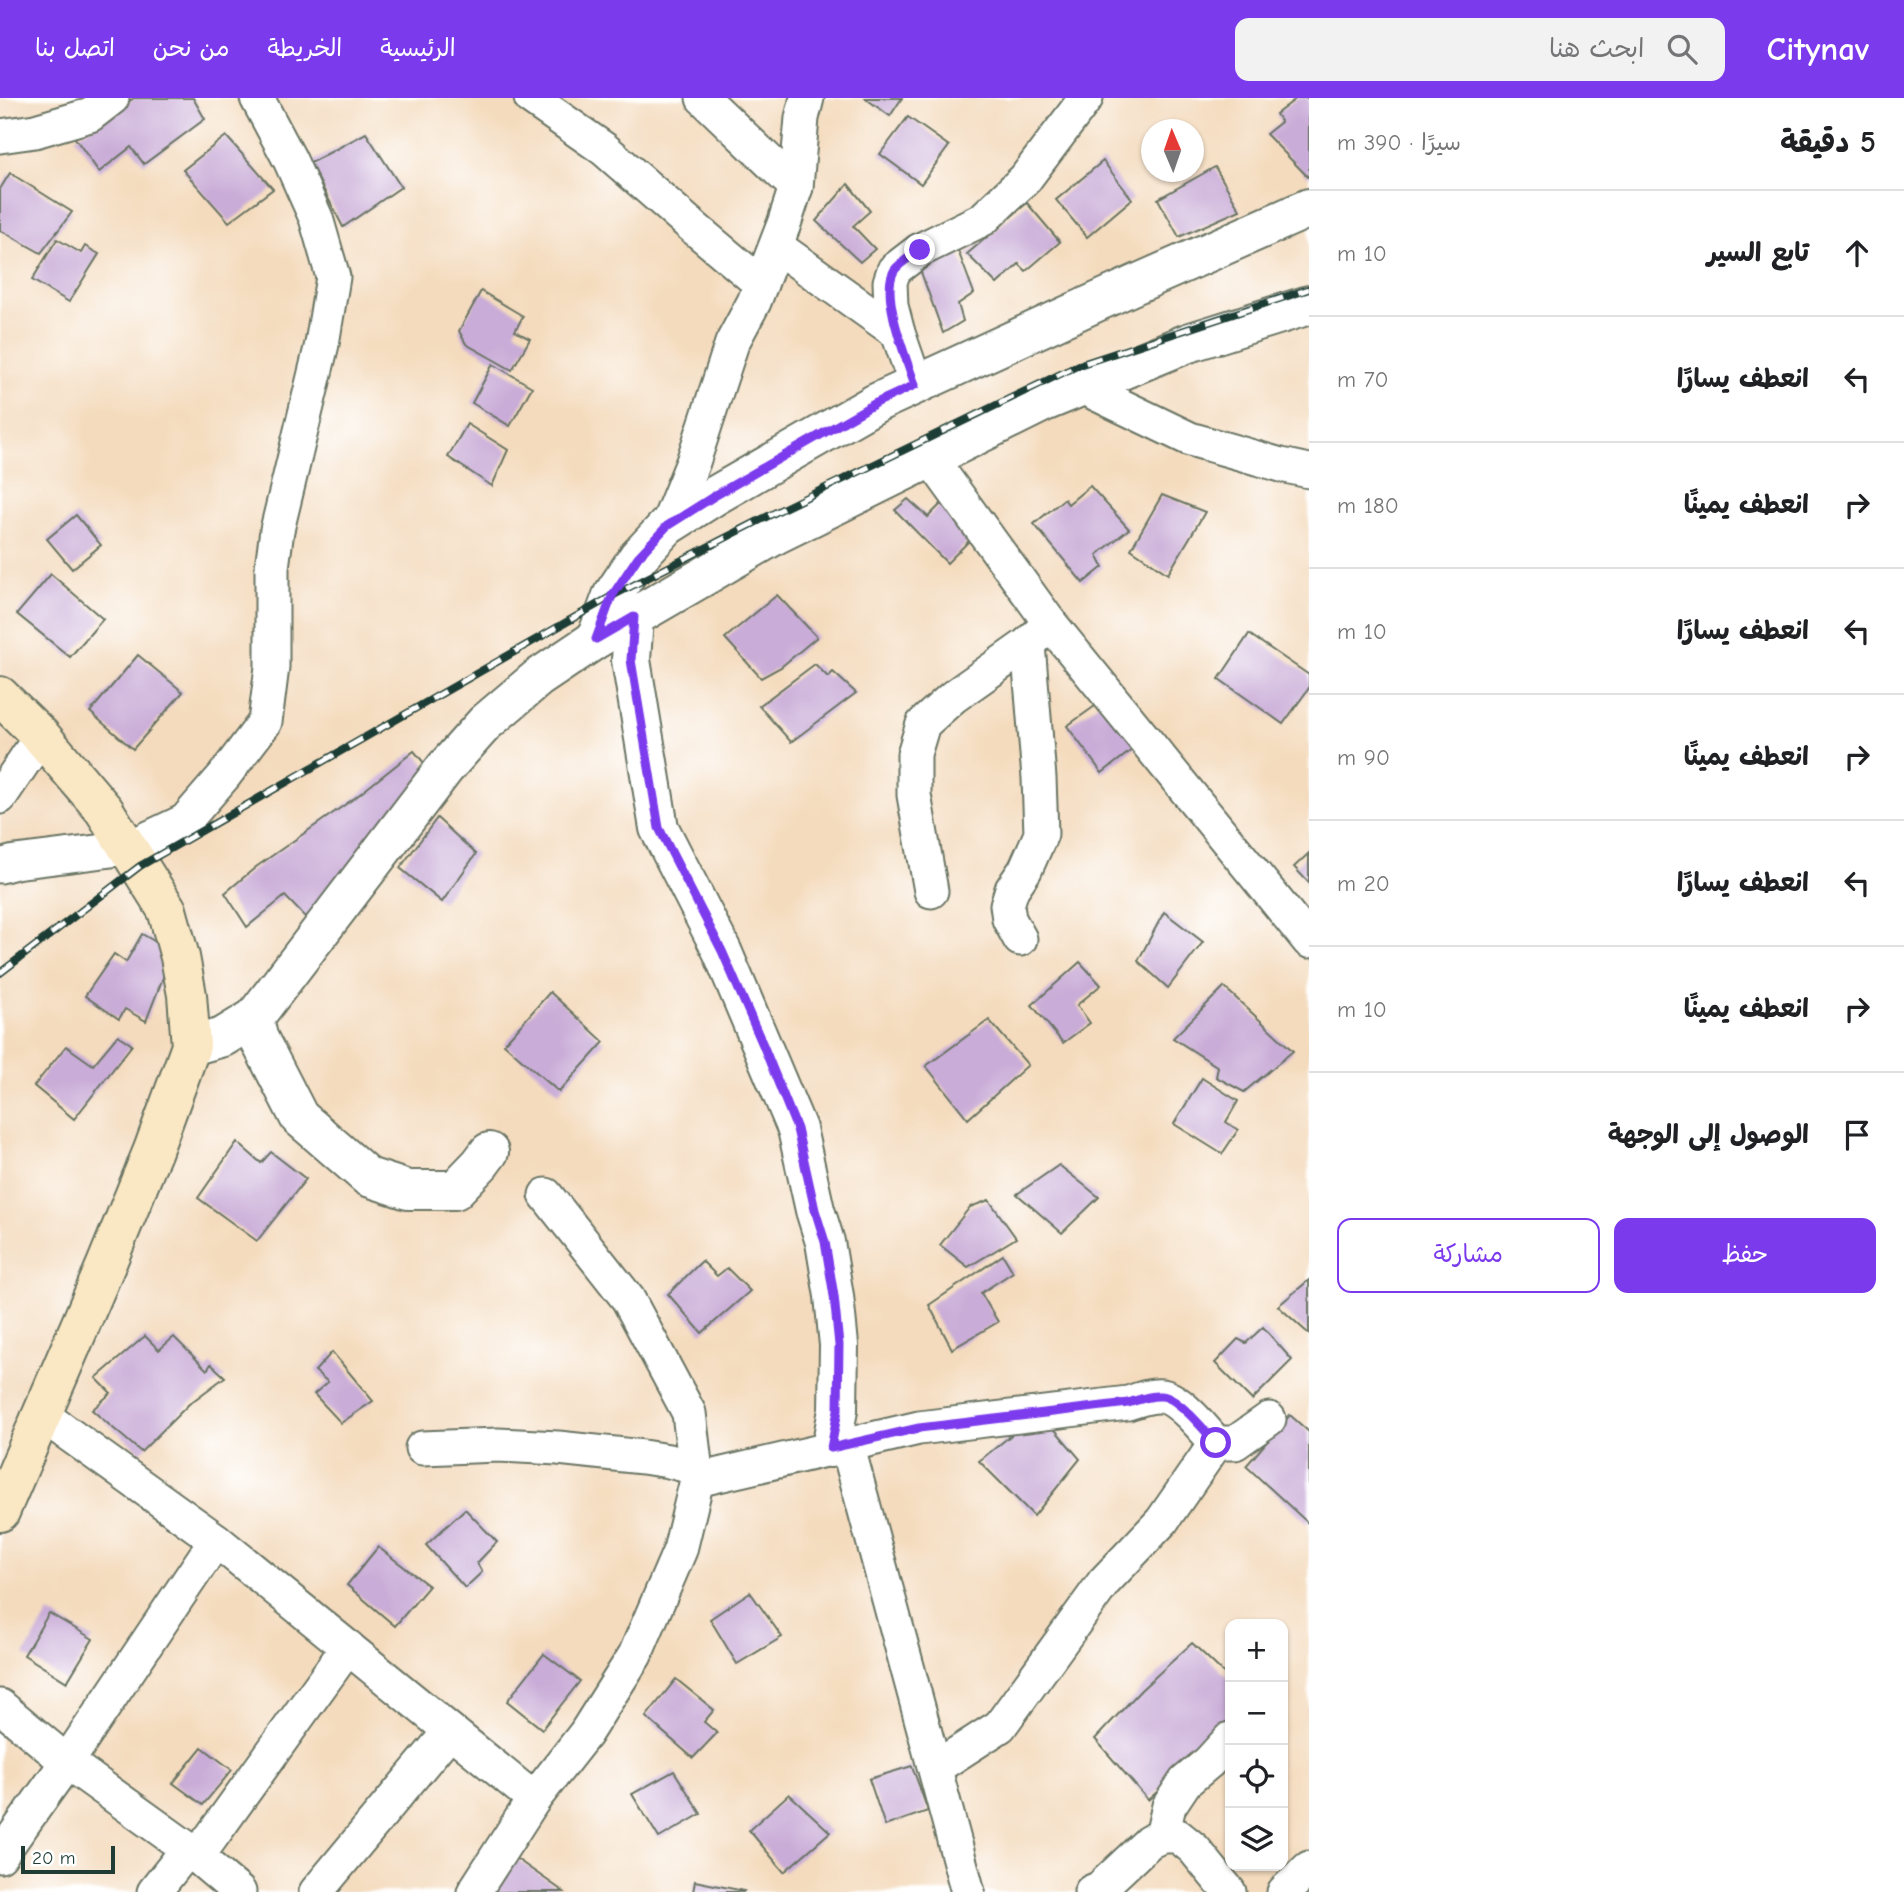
<!DOCTYPE html>
<html lang="ar">
<head>
<meta charset="utf-8">
<style>
  body { margin:0; font-family:"Comic Neue","Playpen Sans Arabic",sans-serif; background:#f2f2f2; color:#202124; direction:rtl }
  .controls { position:absolute; right:21px; bottom:21px; display:grid; overflow:hidden; border-radius:14px; box-shadow:0 2px 5px #0004 }
  .controls button { width:63px; height:63px; display:grid; place-items:center; padding:0; border:0; border-bottom:2px solid #e0e0e0; background:#fff; color:#202124; font:35px sans-serif }
  .compass { position:absolute; left:1141px; top:21px; width:63px; height:63px; border-radius:50%; background:#fff; box-shadow:0 2px 5px #0004; rotate:358deg }
  .scale { position:absolute; left:21px; bottom:18px; width:94px; box-sizing:border-box; padding-left:7px; border:4px solid #1f3d34; border-top:0; font-size:19px; line-height:24px; white-space:nowrap; color:#1f3d34; -webkit-text-stroke:5px #fff; paint-order:stroke }
  .stop { position:absolute; width:21px; height:21px; margin:-16px; border:5px solid #7c3aed; border-radius:50%; background:#fff }
  .stop.end { background:#7c3aed; border-color:#fff; box-shadow:0 2px 7px #0008 }
  .list { margin:0; padding:0; list-style:none }
  h2 { display:flex; justify-content:space-between; align-items:center; height:91px; margin:0; padding:0 28px; font-size:30px }
  h2 small { font-size:23px; font-weight:400; color:#757577 }
  .list li { display:grid; grid-template-columns:46px 1fr auto; gap:21px; align-items:center; box-sizing:border-box; height:126px; padding:0 28px; border-top:2px solid #e0e0e0 }
  .list b { display:block; font-size:26px; white-space:nowrap }
  .list em { font-size:23px; font-style:normal; color:#757577 }
  .actions { display:flex; gap:14px; padding:21px 28px }
  .actions a { flex:1; padding:16px 0; border:2px solid #7c3aed; border-radius:14px; text-align:center; font-size:24px; color:#7c3aed }
  .actions .main { background:#7c3aed; color:#fff }
  .icon { flex:none; width:38px; height:38px; fill:none; stroke:currentColor; stroke-width:2; stroke-linecap:round; stroke-linejoin:round }
  .map { position:relative; flex:none; width:1309px; height:1794px; overflow:hidden; direction:ltr }
  header { display:flex; align-items:center; gap:42px; box-sizing:border-box; height:98px; padding:0 35px; background:#7c3aed; color:#fff }
  header strong { font-size:33px }
  nav { display:flex; gap:38px; margin-inline-start:auto; font-size:24px }
  .search { width:490px; height:63px; background:#f2f2f2; display:flex; align-items:center; gap:18px; box-sizing:border-box; padding:0 24px; border-radius:14px; color:#757577; font-size:26px }
  main { display:flex }
  aside { flex:1; background:#fff }
  .map>svg:first-child { display:block }
  .building { fill:#c9acd7 }
  .lines { fill:none; stroke-linecap:round; stroke-linejoin:round }
  .minor-casing { stroke:#6a7464; stroke-width:37 }
  .tertiary-casing { stroke:#6a7464; stroke-width:42 }
  .secondary-casing { stroke:#6a7464; stroke-width:42 }
  .minor { stroke:#fff; stroke-width:33 }
  .tertiary { stroke:#fff; stroke-width:38 }
  .secondary { stroke:#fae7c3; stroke-width:38 }
  .rail-casing { stroke:#1f3d34; stroke-width:8 }
  .rail { stroke:#fff; stroke-width:5; stroke-dasharray:16; stroke-linecap:butt }
  .route { stroke:#7c3aed; stroke-width:9 }
</style>
</head>
<body>
<header>
<strong>Citynav</strong>
<div class="search"><svg class="icon" aria-label="search" viewBox="0 0 24 24"><circle cx="10" cy="10" r="6"/><path d="M15 15l6 6"/></svg>ابحث هنا</div>
<nav><a>الرئيسية</a><a>الخريطة</a><a>من نحن</a><a>اتصل بنا</a></nav>
</header>
<main>
<aside>
<h2>5 دقيقة<small>سيرًا · 390 m</small></h2>
<ul class="list">
<li><svg class="icon" aria-label="ahead" viewBox="0 0 24 24"><path d="M12 20V5M6 11l6-6 6 6"/></svg><div><b>تابع السير</b></div><em>10 m</em></li>
<li><svg class="icon" aria-label="left" viewBox="0 0 24 24"><path d="M17 20v-9H6M10 6l-5 5 5 5"/></svg><div><b>انعطف يسارًا</b></div><em>70 m</em></li>
<li><svg class="icon" aria-label="right" viewBox="0 0 24 24"><path d="M7 20v-9h11M14 6l5 5-5 5"/></svg><div><b>انعطف يمينًا</b></div><em>180 m</em></li>
<li><svg class="icon" aria-label="left" viewBox="0 0 24 24"><path d="M17 20v-9H6M10 6l-5 5 5 5"/></svg><div><b>انعطف يسارًا</b></div><em>10 m</em></li>
<li><svg class="icon" aria-label="right" viewBox="0 0 24 24"><path d="M7 20v-9h11M14 6l5 5-5 5"/></svg><div><b>انعطف يمينًا</b></div><em>90 m</em></li>
<li><svg class="icon" aria-label="left" viewBox="0 0 24 24"><path d="M17 20v-9H6M10 6l-5 5 5 5"/></svg><div><b>انعطف يسارًا</b></div><em>20 m</em></li>
<li><svg class="icon" aria-label="right" viewBox="0 0 24 24"><path d="M7 20v-9h11M14 6l5 5-5 5"/></svg><div><b>انعطف يمينًا</b></div><em>10 m</em></li>
<li><svg class="icon" aria-label="arrive" viewBox="0 0 24 24"><path d="M6 21V4h12l-3 4 3 4H6"/></svg><div><b>الوصول إلى الوجهة</b></div></li>
</ul>
<div class="actions"><a class="main">حفظ</a><a>مشاركة</a></div>
</aside>
<div class="map">
<svg width="1309" height="1794" viewBox="0 0 1309 1794">
  <rect width="100%" height="100%" fill="#fff"/>
  <filter id="ink" filterUnits="userSpaceOnUse"><feTurbulence type="fractalNoise" baseFrequency=".0143" numOctaves="2"/><feDisplacementMap in="SourceGraphic" scale="14" xChannelSelector="R" yChannelSelector="G"/><feConvolveMatrix kernelMatrix="1 2 1 2 8 2 1 2 1" color-interpolation-filters="sRGB"/></filter>
  <filter id="wash" filterUnits="userSpaceOnUse"><feTurbulence type="fractalNoise" baseFrequency=".00686" numOctaves="4" result="noise"/><feDisplacementMap in="SourceGraphic" scale="28" xChannelSelector="R" yChannelSelector="G"/><feGaussianBlur stdDeviation="1.57" result="paint"/><feColorMatrix in="noise" values="0 0 0 0 0 0 0 0 0 0 0 0 0 0 0 0 0 1.4 0 .05"/><feComposite in="paint" operator="in"/></filter>
  <g filter="url(#wash)">
    <rect width="100%" height="100%" fill="#f4dbbe"/>
    <g id="blocks">
      <g class="building">
        <polygon points="134,0 193,0 205,21 144,66 131,49 99,74 75,40"/>
        <polygon points="865,0 902,0 890,18"/>
        <polygon points="1297,0 1309,0 1309,80 1266,36 1281,24 1276,16"/>
        <polygon points="908,19 949,48 921,86 880,56"/>
        <polygon points="366,35 401,89 343,129 310,65"/>
        <polygon points="226,38 273,91 229,124 183,72"/>
        <polygon points="1103,63 1132,101 1087,139 1056,102"/>
        <polygon points="1215,69 1240,112 1179,139 1158,101"/>
        <polygon points="10,75 72,114 41,155 0,132 0,91"/>
        <polygon points="848,86 870,113 853,128 875,151 860,164 816,123"/>
        <polygon points="1027,105 1060,144 1026,173 1019,166 997,186 967,156"/>
        <polygon points="57,141 81,155 85,148 99,156 69,204 32,182"/>
        <polygon points="957,150 974,195 958,206 963,223 943,235 917,163"/>
        <polygon points="481,193 523,218 515,233 530,241 512,272 466,246 459,233"/>
        <polygon points="493,266 532,289 510,328 472,305"/>
        <polygon points="467,326 508,352 492,388 448,359"/>
        <polygon points="1090,388 1129,431 1097,457 1103,469 1083,485 1034,426 1064,401 1068,406"/>
        <polygon points="1162,397 1205,414 1168,476 1131,451"/>
        <polygon points="908,401 928,419 945,402 978,434 947,465 895,412"/>
        <polygon points="76,417 101,447 72,471 47,441"/>
        <polygon points="51,476 103,521 70,559 17,516"/>
        <polygon points="777,497 817,539 781,569 761,580 725,540"/>
        <polygon points="1249,536 1309,577 1309,590 1283,626 1219,581"/>
        <polygon points="138,557 183,594 133,651 90,614"/>
        <polygon points="815,566 828,579 833,574 856,595 791,644 759,608"/>
        <polygon points="1102,603 1137,648 1102,675 1067,628"/>
        <polygon points="414,653 430,672 307,821 285,798 247,829 225,795 256,769 356,699"/>
        <polygon points="437,720 476,756 442,804 400,770"/>
        <polygon points="1309,755 1309,785 1294,769"/>
        <polygon points="1164,814 1203,844 1168,890 1138,863"/>
        <polygon points="142,836 173,854 146,923 125,911 119,921 85,898 114,856 126,864"/>
        <polygon points="1080,864 1101,887 1077,907 1090,925 1063,945 1032,907"/>
        <polygon points="1224,889 1293,953 1244,994 1216,979 1218,969 1173,940"/>
        <polygon points="550,894 604,944 559,994 504,946"/>
        <polygon points="989,922 1028,967 968,1021 926,968"/>
        <polygon points="118,937 132,947 74,1021 34,988 66,948 93,967"/>
        <polygon points="1202,980 1238,1003 1226,1024 1238,1032 1222,1056 1174,1026"/>
        <polygon points="237,1044 261,1065 271,1054 306,1081 257,1143 198,1100"/>
        <polygon points="1059,1067 1099,1099 1062,1135 1017,1096"/>
        <polygon points="989,1102 1016,1140 968,1169 940,1147 970,1109"/>
        <polygon points="1003,1157 1013,1174 981,1195 998,1224 952,1251 929,1207"/>
        <polygon points="702,1163 717,1178 727,1170 750,1193 702,1235 668,1196"/>
        <polygon points="1309,1182 1309,1236 1278,1208"/>
        <polygon points="1263,1229 1292,1262 1252,1302 1215,1265 1238,1241 1246,1245"/>
        <polygon points="145,1238 159,1252 174,1239 207,1272 211,1266 225,1279 189,1306 141,1354 92,1312 111,1295 96,1280"/>
        <polygon points="332,1254 373,1303 341,1325 314,1296 328,1284 315,1273"/>
        <polygon points="1290,1317 1309,1334 1309,1426 1246,1368"/>
        <polygon points="1045,1320 1080,1361 1034,1418 979,1363 1030,1322"/>
        <polygon points="465,1411 497,1444 477,1465 482,1474 465,1490 426,1447"/>
        <polygon points="378,1449 429,1488 395,1528 347,1487"/>
        <polygon points="750,1494 782,1539 737,1566 710,1521"/>
        <polygon points="49,1515 93,1541 67,1584 24,1557"/>
        <polygon points="1192,1545 1230,1581 1230,1624 1198,1657 1148,1702 1095,1641 1141,1592"/>
        <polygon points="544,1556 580,1583 542,1631 507,1603"/>
        <polygon points="676,1581 714,1612 704,1624 717,1635 693,1660 646,1619"/>
        <polygon points="202,1649 232,1672 203,1707 173,1685"/>
        <polygon points="912,1668 928,1713 885,1728 869,1681"/>
        <polygon points="674,1673 701,1716 659,1740 632,1696"/>
        <polygon points="789,1696 830,1734 784,1774 749,1732"/>
        <polygon points="511,1757 564,1794 483,1794"/>
        <polygon points="695,1783 744,1793 743,1794 693,1794"/>
      </g>
    </g>
  </g>
  <g filter="url(#ink)">
    <use href="#blocks" fill-opacity="0" stroke="#6a7464" stroke-width="2"/>
    <g class="lines">
      <defs>
        <g id="minor">
          <polyline points="531,0 604,51 692,128 761,186"/>
          <polyline points="703,0 796,89"/>
          <polyline points="0,38 35,33 90,17 112,0"/>
          <polyline points="776,148 898,235"/>
          <polyline points="916,287 898,235 891,208 890,184 894,172 920,152 983,121 1025,81 1086,0"/>
          <polyline points="1082,289 1190,341 1281,367 1309,373"/>
          <polyline points="931,361 1050,525 1309,843"/>
          <polyline points="667,428 693,364 732,245 754,204 784,126 796,89 802,20 807,0"/>
          <polyline points="0,699 41,638"/>
          <polyline points="0,768 15,764 128,750 185,723 224,678 265,624 272,569 272,469 277,432 322,246 333,179 316,120 290,62 257,0"/>
          <polyline points="931,793 914,697 914,656 923,626 953,599 1028,546 1050,525"/>
          <polyline points="1020,841 1009,821 1007,807 1012,791 1025,772 1041,736 1039,680 1028,546"/>
          <polyline points="42,1317 216,1442 534,1701"/>
          <polyline points="847,1346 968,1794"/>
          <polyline points="422,1350 498,1347 558,1350 643,1359 669,1363 696,1370"/>
          <path d="M697,1382L919,1330L1128,1305C1138,1302 1149,1297 1161,1298C1177,1298 1205,1332 1216,1345H1235L1269,1321"/>
          <polyline points="0,1608 67,1664 188,1751 239,1794"/>
          <polyline points="935,1670 1000,1628 1104,1484 1162,1423 1216,1345"/>
          <polyline points="1162,1738 1169,1708 1185,1684 1209,1664 1230,1641"/>
          <polyline points="0,1758 67,1664 216,1442"/>
          <polyline points="197,1759 348,1549"/>
          <polyline points="154,1794 188,1751"/>
          <polyline points="316,1794 450,1633"/>
          <polyline points="474,1794 534,1701 585,1636 635,1557 680,1452 697,1382 689,1315 628,1201 546,1097"/>
          <polyline points="1091,1794 1100,1790 1149,1744 1162,1738 1178,1738 1194,1751 1229,1794"/>
          <polyline points="1284,1794 1309,1770"/>
        </g>
        <g id="tertiary">
          <polyline points="634,519 631,562 659,730 722,853 797,1031 815,1112 825,1144 834,1198 839,1247 838,1312 831,1350"/>
          <polyline points="596,541 612,498 638,459 667,428 716,397 876,305 1134,187 1309,110"/>
          <polyline points="254,920 258,939 299,1019 368,1079 408,1092 455,1092 480,1066 489,1054"/>
          <polyline points="191,948 223,939 254,920 445,670 485,625 538,580 596,541 775,437 1044,304 1188,245 1309,207"/>
        </g>
        <polyline id="secondary" points="0,598 41,638 104,712 167,812 180,859 187,897 191,948 153,1052 106,1167 0,1414"/>
      </defs>
      <use href="#minor" class="minor-casing"/>
      <use href="#tertiary" class="tertiary-casing"/>
      <use href="#secondary" class="secondary-casing"/>
      <use href="#minor" class="minor"/>
      <use href="#tertiary" class="tertiary"/>
      <use href="#secondary" class="secondary"/>
      <defs>
        <polyline id="rail" points="0,875 140,768 612,498 782,411 1079,267 1309,191"/>
      </defs>
      <use href="#rail" class="rail-casing"/>
      <use href="#rail" class="rail"/>
    </g>
  </g>
  <g class="lines" filter="url(#ink)">
    <path class="route" d="M920,152C912,158 899,165 894,173C880,197 907,262 915,287L876,305L716,397L667,428L638,459L612,498L596,541L634,519L631,562L659,730L722,853L763,947L797,1031L815,1112L825,1144L834,1198L839,1247L838,1312L831,1350L919,1330L1128,1305C1138,1302 1149,1297 1161,1298C1177,1298 1205,1333 1216,1345"/>
  </g>
</svg>
<div class="controls">
<button>+</button>
<button>−</button>
<button><svg class="icon" aria-label="locate" viewBox="0 0 24 24"><circle cx="12" cy="12" r="6"/><path d="M12 2v4M12 18v4M2 12h4M18 12h4"/></svg></button>
<button><svg class="icon" aria-label="layers" viewBox="0 0 24 24"><path d="M12 4l9 5-9 5-9-5zM3 14l9 5 9-5"/></svg></button>
</div>
<svg class="compass" viewBox="-18 -18 36 36"><path d="M0-13l5 13h-10z" fill="#e53935"/><path d="M0 13l5-13h-10z" fill="#757577"/></svg>
<div class="scale">20 m</div>
<div class="stop" style="left:1216px;top:1345px"></div>
<div class="stop end" style="left:920px;top:152px"></div>
</div>
</main>
</body>
</html>
